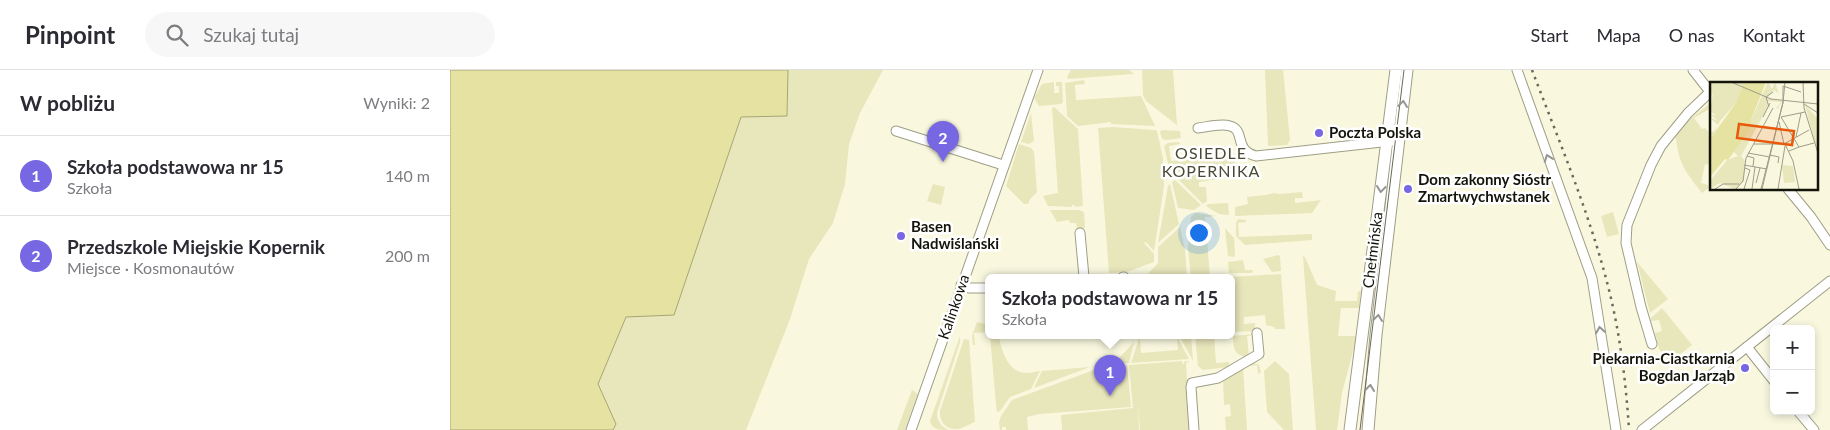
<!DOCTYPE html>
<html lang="pl">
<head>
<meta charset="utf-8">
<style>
  body { margin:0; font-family:Lato,sans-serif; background:#f7f7f7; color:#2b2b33 }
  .controls { position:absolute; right:15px; bottom:15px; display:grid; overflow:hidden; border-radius:8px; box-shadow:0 2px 8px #0003 }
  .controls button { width:45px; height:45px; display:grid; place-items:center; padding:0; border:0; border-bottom:1px solid #e1e1e2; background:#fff; color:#2b2b33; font:25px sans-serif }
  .you { position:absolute; left:748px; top:162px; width:18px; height:18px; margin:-12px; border:4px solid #fff; border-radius:50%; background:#1a73e8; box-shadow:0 0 0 8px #1a73e833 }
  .badge { display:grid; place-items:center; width:32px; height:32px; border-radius:50%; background:#7767e2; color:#fff; font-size:16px; font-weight:700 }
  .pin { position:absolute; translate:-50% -41px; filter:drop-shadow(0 1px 2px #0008) }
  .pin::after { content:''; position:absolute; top:26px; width:18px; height:15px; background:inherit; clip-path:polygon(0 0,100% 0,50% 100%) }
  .popup { position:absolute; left:535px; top:204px; width:250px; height:65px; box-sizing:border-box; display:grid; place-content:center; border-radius:8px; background:#fff; filter:drop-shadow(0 1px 4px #0005); font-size:16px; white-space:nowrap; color:#7c7c81 }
  .popup b { font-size:19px; color:#2b2b33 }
  .popup::after { content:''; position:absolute; left:50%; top:100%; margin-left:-10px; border:10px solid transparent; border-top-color:#fff }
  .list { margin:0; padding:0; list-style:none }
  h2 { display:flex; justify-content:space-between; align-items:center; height:65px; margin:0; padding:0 20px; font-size:21px }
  h2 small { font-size:16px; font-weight:400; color:#7c7c81 }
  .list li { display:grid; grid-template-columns:32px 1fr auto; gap:15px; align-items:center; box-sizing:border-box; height:80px; padding:0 20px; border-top:1px solid #e1e1e2 }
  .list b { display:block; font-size:19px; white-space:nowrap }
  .list p { margin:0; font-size:16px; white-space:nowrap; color:#7c7c81 }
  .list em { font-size:16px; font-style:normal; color:#7c7c81 }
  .icon { flex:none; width:28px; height:28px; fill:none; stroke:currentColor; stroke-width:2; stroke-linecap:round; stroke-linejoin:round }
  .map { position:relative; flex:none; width:1380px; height:360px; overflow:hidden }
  header { display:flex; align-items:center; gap:30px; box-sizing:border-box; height:70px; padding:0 25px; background:#fff; border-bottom:1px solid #e1e1e2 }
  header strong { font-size:24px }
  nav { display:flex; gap:28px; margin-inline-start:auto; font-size:18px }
  .search { width:350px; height:45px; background:#f7f7f7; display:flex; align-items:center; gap:12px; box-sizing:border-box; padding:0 18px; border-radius:28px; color:#7c7c81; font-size:19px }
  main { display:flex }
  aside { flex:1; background:#fff }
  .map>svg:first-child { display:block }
  .green { fill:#e8e6bb }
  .water { fill:#e6e3a2; stroke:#a7a575 }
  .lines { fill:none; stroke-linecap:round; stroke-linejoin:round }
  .minor-casing { stroke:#9e9e86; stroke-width:11 }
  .major-casing { stroke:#9e9e86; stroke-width:13 }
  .minor { stroke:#fff; stroke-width:9 }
  .major { stroke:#fff; stroke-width:11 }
  .tram { stroke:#69695a; stroke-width:1 }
  .rail { stroke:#69695a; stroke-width:2.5; stroke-dasharray:2.5 5; stroke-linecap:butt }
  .oneway { stroke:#959591 }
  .poi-dot { fill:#7767e2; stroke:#fff; stroke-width:2 }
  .labels { text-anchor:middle; stroke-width:5; stroke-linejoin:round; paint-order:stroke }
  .poi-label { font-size:15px; font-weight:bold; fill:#14140b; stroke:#fff; text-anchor:start }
  .street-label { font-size:15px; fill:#14140b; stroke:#fff }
  .neighbourhood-label { font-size:16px; letter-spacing:1px; fill:#4a4934; stroke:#fff }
  .inset-road { fill:none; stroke:#9d9d8a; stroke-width:1 }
  .view { fill:#e8590c; fill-opacity:0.15; stroke:#e8590c; stroke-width:2.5 }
  .inset-edge { fill:none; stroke:#14140b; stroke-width:2.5 }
</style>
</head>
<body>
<header>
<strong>Pinpoint</strong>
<div class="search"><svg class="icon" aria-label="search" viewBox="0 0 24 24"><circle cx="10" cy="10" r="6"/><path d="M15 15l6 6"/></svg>Szukaj tutaj</div>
<nav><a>Start</a><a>Mapa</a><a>O nas</a><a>Kontakt</a></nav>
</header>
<main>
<aside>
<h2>W pobliżu<small>Wyniki: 2</small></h2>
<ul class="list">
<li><span class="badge">1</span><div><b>Szkoła podstawowa nr 15</b><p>Szkoła</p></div><em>140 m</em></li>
<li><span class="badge">2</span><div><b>Przedszkole Miejskie Kopernik</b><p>Miejsce · Kosmonautów</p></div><em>200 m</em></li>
</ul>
</aside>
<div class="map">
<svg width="1380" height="360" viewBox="0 0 1380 360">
  <rect width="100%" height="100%" fill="#f9f8df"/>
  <g class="green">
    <polygon points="338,0 433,0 410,43 399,74 395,114 383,153 359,189 340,249 296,360 163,360 166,354 148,314 176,247 224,244 291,47 337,46"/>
    <polygon points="621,0 679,0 684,4 618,9 617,7"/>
    <polygon points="692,0 723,0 727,55 696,31 693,25"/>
    <polygon points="815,0 833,0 840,70 837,75 818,76"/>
    <polygon points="634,10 635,14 625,15 626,30 691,26 705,56 661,54 661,52 628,56 617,46 615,13"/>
    <polygon points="604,12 604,23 609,23 609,16 606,16 606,12 612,12 613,32 611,34 589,36 584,28 592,14"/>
    <path d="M1258,35L1261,38L1244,48L1252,59L1255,58L1259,63L1258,65L1261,68V95L1255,94L1251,113L1258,115L1259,118L1252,123C1236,102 1229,95 1226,68L1224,67L1235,53Z"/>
    <polygon points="604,37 628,59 633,136 625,137 625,135 622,135 622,137 598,136 593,126 608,123 602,38"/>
    <polygon points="581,43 584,71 579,74 571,72"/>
    <polygon points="663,57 705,60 707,61 713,88 714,116 704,181 696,172 694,173 704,184 704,192 677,202 659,203 648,58"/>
    <polygon points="712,60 730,61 731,68 717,70 712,69 710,62"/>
    <polygon points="729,72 730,74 719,76 721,91 785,85 785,96 731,102 719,97 714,76 718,73"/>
    <polygon points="569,74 581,78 584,82 587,122 580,129 578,134 574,134 556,116"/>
    <polygon points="780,99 768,109 749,112 749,117 756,117 757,131 753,134 727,108 733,104"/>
    <polygon points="725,110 751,135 744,140 728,138 722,112"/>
    <polygon points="483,114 495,117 491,135 477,131"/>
    <polygon points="720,114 729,154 708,173 718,116"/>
    <polygon points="852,122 853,128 845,128 845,133 871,130 862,143 785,146 785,137 798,134 797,127 816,125 824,123 830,124"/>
    <polygon points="778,133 779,145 769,144 756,136 758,134"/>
    <polygon points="600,140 629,140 634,142 635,158 627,159 626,153 620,153 619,150 607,152"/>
    <polygon points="1163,142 1169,164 1157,167 1151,146"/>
    <polygon points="745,143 767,146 755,147 760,207 741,207 738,178 741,147"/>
    <polygon points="788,149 796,150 796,152 788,153 789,167 862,164 862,170 795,175 786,166 786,153"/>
    <polygon points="730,157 735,180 737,207 695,207 708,193 708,177"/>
    <polygon points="775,158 784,168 785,186 783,187 778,186"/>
    <polygon points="828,185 830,186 831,201 822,202 813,189"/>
    <polygon points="853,186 855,187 867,215 886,221 885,231 907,231 908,222 911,220 909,238 891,238 888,266 907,266 892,323 887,360 866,360"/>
    <polygon points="793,190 795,200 803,200 802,203 779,203 778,192"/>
    <polygon points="1187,192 1218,229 1200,243"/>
    <polygon points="831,204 835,259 825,259 824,257 816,255 815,245 794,247 794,254 805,253 805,261 783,262 781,228 785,226 781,226 781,207 780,207"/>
    <polygon points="1212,238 1242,275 1220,292 1209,279 1205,263 1212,261 1209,250 1201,251 1201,248"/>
    <polygon points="527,252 539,255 539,262 524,263 525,275 523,275 522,266"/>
    <path d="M803,264V265L797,266L799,288C783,284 784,280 783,266Z"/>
    <path d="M540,265H549C550,277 557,298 570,302C576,304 584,302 590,301L581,319L560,327L550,341L547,342L546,335Z"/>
    <polygon points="696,265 697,268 690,269 691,283 728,280 727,267 719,267 719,265 726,265 739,289 681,293 690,266"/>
    <polygon points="729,265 741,265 743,291"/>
    <polygon points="745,265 764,265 766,293 779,292 779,297 753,300 748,296"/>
    <path d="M510,266V272L487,343C487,351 491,357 499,360C490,360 482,360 480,351Z"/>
    <path d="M514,269L519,270L525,352C519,354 511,360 505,359C495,359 489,350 490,341Z"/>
    <polygon points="684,272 679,293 660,294 670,287"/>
    <polygon points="732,291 733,295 735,291 740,292 736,293 740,360 690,360 688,337 689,360 612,360 611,345 683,338 679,295"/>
    <polygon points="825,291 839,304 843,360 834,360 817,342 814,301"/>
    <polygon points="801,292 809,295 811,302 808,304 807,295 793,297 797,360 776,360 775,347 781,346 780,334 774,335 773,309"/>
    <polygon points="677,295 681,337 589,344 577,347 578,360 556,360 556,357 552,357 552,360 550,360 549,353 551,346 562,330 655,296"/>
    <polygon points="640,297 584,318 592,301"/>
    <polygon points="462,320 468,324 455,360 447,360"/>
  </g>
  <polygon class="water" points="0,0 338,0 337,46 291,47 224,245 176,247 148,314 166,354 163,360 0,360"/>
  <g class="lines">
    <defs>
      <g id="minor">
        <polyline points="1067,0 1142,208 1166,360"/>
        <polyline points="1243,0 1261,23"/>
        <path d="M748,58C757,57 771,53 780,56C796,60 783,80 806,86L941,71"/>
        <polyline points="446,61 553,95"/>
        <polyline points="1338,119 1361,147 1380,175"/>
        <polyline points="630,163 634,207"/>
        <polyline points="673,207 674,207"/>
        <polyline points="511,215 519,218 539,218"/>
        <polyline points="1202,274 1191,237 1176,173 1177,155 1201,95 1211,76 1238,43 1260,22"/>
        <polyline points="1297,277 1324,311"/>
        <polyline points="1348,341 1364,360"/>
        <polyline points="461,360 588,0"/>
        <polyline points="744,360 741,317 742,313 768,308 809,284 807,263"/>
        <polyline points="1192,360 1380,211"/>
      </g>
      <g id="major">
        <polyline points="900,360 946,0"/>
        <polyline points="918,360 926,265 957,0"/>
      </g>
    </defs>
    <use href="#minor" class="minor-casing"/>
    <use href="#major" class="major-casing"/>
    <use href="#minor" class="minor"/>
    <use href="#major" class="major"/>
    <polyline class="tram" points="910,360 954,0"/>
    <path class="rail" d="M1082,0C1109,71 1139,142 1158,216C1170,263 1176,312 1179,360"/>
  </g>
  <defs><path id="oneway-chevron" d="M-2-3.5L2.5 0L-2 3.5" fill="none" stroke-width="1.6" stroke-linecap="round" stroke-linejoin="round" transform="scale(1.25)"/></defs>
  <g class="oneway">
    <use href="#oneway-chevron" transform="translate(953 34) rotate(-83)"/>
    <use href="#oneway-chevron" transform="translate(1098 88) rotate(-110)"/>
    <use href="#oneway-chevron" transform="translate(931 119) rotate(97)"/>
    <use href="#oneway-chevron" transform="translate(928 248) rotate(-83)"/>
    <use href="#oneway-chevron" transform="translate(1150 260) rotate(-99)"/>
    <use href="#oneway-chevron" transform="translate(920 318) rotate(-84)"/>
  </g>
  <g class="poi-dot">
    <circle cx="869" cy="63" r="5"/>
    <circle cx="958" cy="119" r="5"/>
    <circle cx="451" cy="166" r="5"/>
    <circle cx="1295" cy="298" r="5"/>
  </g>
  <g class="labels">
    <g class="poi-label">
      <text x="879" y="68">Poczta Polska</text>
      <text x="968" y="115">Dom zakonny Sióstr<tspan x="968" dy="17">Zmartwychwstanek</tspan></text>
      <text x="461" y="162">Basen<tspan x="461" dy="17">Nadwiślański</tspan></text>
      <text x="1285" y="294" text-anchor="end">Piekarnia-Ciastkarnia<tspan x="1285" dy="17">Bogdan Jarząb</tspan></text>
    </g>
    <g class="street-label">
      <text transform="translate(923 180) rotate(-83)" y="5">Chełmińska</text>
      <text transform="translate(504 237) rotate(-71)" y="5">Kalinkowa</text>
    </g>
    <g class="neighbourhood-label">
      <text x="761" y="89">OSIEDLE<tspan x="761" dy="18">KOPERNIKA</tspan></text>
    </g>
  </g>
  <g transform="translate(1260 12)">
    <rect width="108" height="108" fill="#f9f8df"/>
    <path d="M0,0H34L26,21L10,39L0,59V49L3,50L8,43L0,36L7,38L0,32L7,34L0,29L3,11L0,15ZM58,0L62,7L65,0L69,12L64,8L57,16L73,19L72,20L68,25L71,27L66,26L71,20L57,19L58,25L31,74L35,79L34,85L35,83L38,84H35L34,99L25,107L10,101L0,107V99L17,78L28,74L23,69L42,45L41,38ZM95,23L107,36V70ZM72,83L83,84L85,100L74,101Z" fill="#e8e6bb"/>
    <path d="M34,0H56L41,38L42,45L18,78L15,77L0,95V57L26,21Z" fill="#e6e3a2"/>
    <path class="inset-road" d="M21,0L61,17L108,22M93,0L94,26L108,71M94,22L108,31M59,25L56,15L63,10M53,35L60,21M69,40L74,62M86,55L91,31M44,62H74L99,48M75,62L83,79L89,107M89,65L104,61M79,69L89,65L71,35L95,30M38,71L60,75M60,73L69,75L68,81M37,74L44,76L43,84M34,83L57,87M46,101L50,86M5,107L13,102H29M26,107L33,99L36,76L63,26M34,107L40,88L35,86M42,107L45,85M51,107L73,21L75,0M52,107L73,20V4L91,10M68,107L75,64"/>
    <path class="view" d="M29,42L84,49L82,63L27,56Z"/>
    <rect width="108" height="108" class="inset-edge"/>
  </g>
</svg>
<div class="controls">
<button>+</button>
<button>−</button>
</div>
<div class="you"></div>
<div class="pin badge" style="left:660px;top:326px">1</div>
<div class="popup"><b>Szkoła podstawowa nr 15</b>Szkoła</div>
<div class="pin badge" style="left:493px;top:92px">2</div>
</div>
</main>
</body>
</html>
